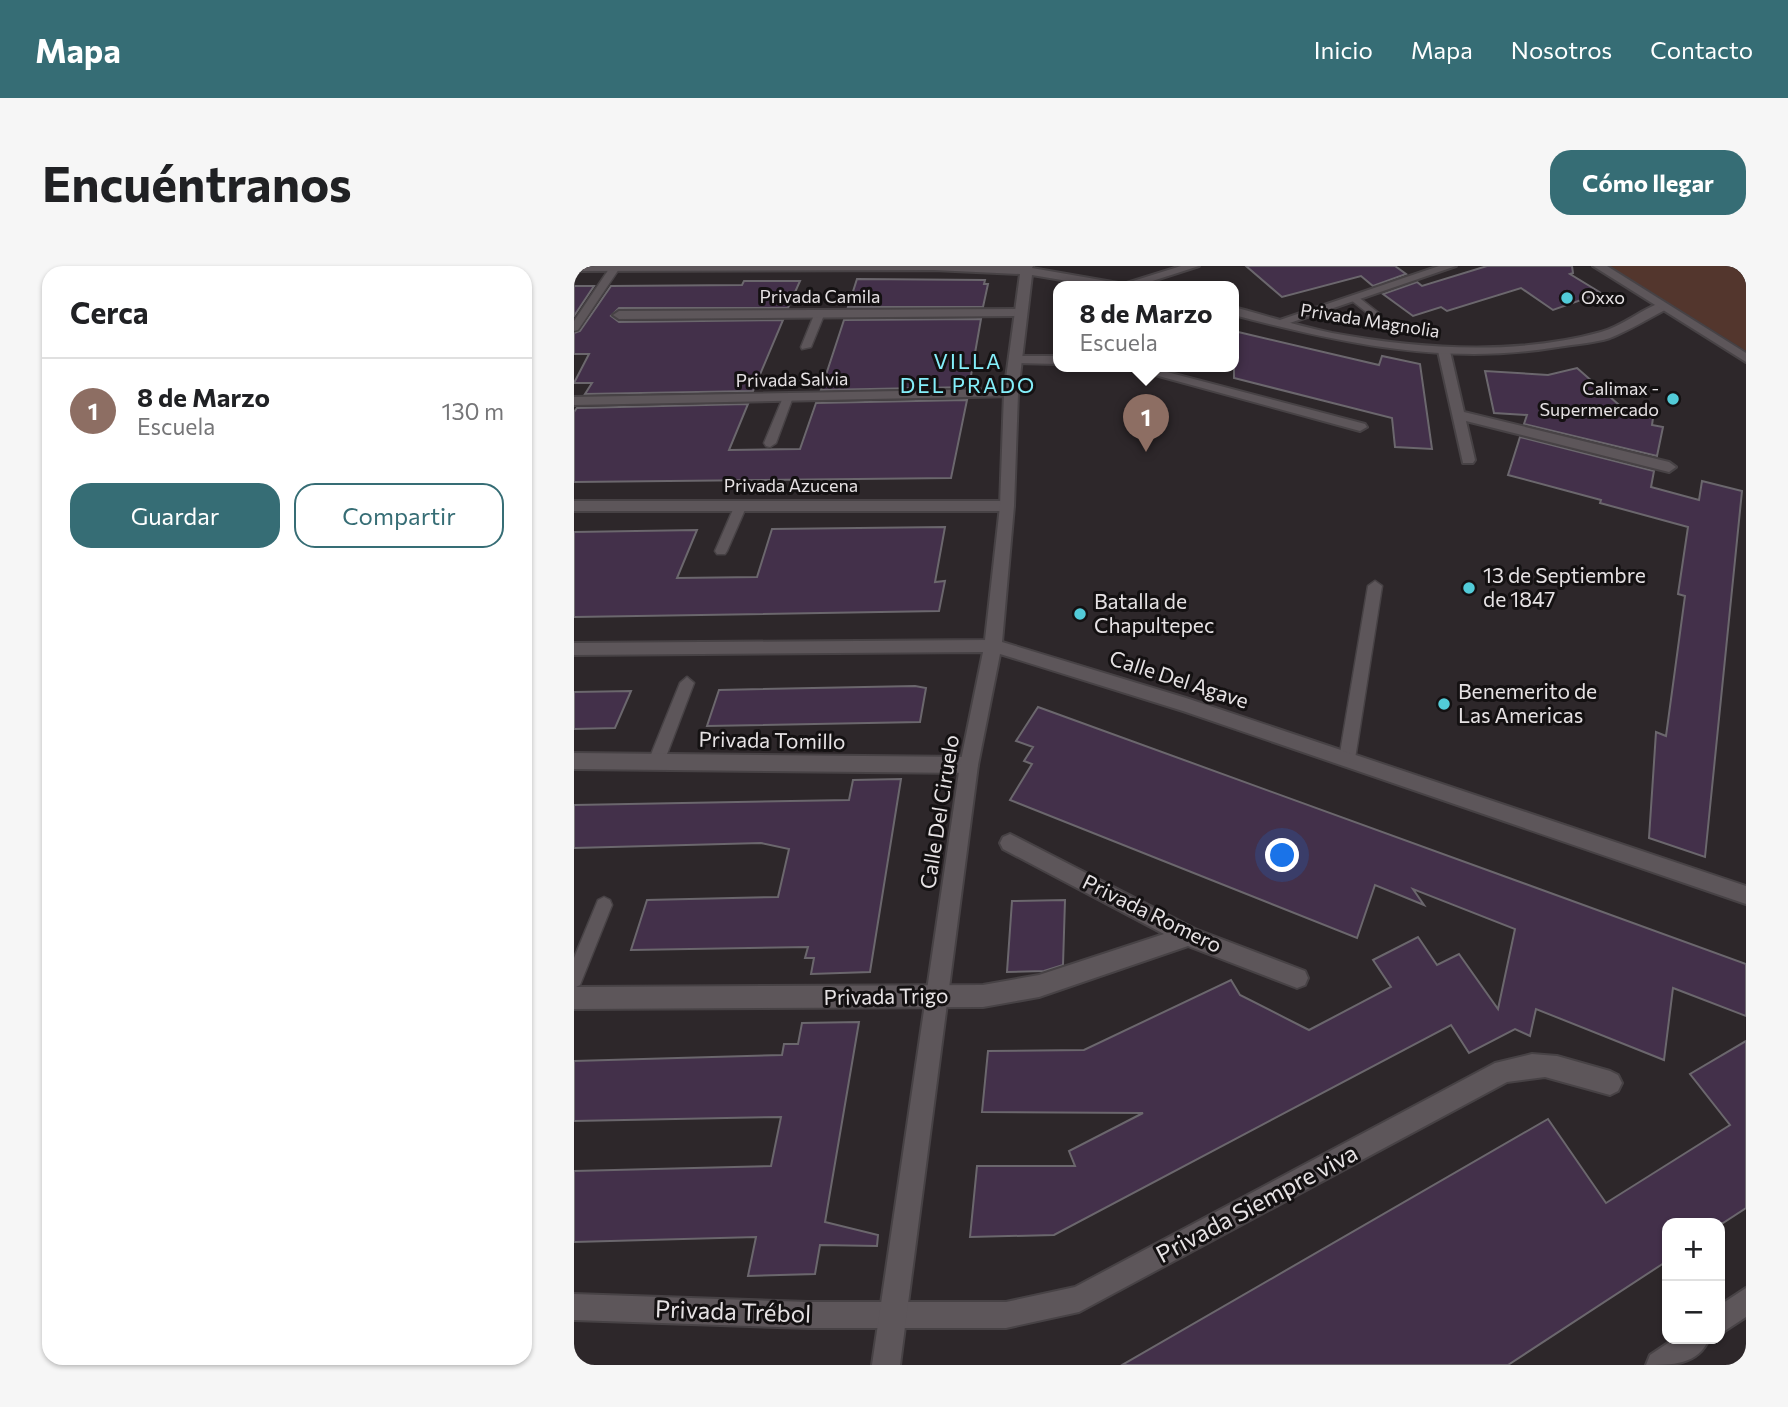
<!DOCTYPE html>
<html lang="es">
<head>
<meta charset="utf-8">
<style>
  body { margin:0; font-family:Commissioner,sans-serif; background:#f6f6f6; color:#202124 }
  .controls { position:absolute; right:21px; bottom:21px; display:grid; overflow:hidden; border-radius:14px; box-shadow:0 2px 5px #0004 }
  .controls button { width:63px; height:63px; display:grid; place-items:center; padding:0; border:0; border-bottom:2px solid #e0e0e0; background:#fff; color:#202124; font:35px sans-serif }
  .you { position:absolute; left:709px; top:590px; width:24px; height:24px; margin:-18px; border:5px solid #fff; border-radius:50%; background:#1a73e8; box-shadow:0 0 0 10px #1a73e833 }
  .badge { display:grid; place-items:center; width:46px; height:46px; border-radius:50%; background:#366d75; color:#fff; font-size:23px; font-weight:700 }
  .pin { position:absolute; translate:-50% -58px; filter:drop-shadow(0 2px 4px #0008) }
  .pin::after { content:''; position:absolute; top:37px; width:24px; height:21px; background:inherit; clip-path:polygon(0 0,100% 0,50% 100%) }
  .popup { position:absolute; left:479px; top:15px; width:186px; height:91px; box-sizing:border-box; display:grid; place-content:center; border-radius:14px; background:#fff; filter:drop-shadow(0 2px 5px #0005); font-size:23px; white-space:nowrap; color:#757577 }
  .popup b { font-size:26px; color:#202124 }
  .popup::after { content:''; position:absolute; left:50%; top:100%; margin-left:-14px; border:14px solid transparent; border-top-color:#fff }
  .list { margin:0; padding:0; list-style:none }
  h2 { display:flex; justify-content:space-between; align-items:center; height:91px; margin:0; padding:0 28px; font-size:30px }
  h2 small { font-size:23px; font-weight:400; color:#757577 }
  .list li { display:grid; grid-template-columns:46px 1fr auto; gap:21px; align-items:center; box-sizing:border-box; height:105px; padding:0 28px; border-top:2px solid #e0e0e0 }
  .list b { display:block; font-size:26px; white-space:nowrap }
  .list p { margin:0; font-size:23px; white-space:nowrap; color:#757577 }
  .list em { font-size:23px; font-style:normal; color:#757577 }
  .actions { display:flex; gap:14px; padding:21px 28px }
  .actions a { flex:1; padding:16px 0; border:2px solid #366d75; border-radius:21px; text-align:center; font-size:24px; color:#366d75 }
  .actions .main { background:#366d75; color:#fff }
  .map { position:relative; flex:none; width:1172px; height:1099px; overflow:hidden; border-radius:21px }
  header { display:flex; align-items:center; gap:42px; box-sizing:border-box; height:98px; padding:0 35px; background:#366d75; color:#fff }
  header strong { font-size:33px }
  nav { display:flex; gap:38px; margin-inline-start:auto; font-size:24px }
  .intro { display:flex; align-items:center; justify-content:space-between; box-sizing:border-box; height:168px; padding:0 42px }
  h1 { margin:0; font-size:49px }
  .button { padding:18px 32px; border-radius:21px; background:#366d75; color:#fff; font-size:24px; font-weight:700 }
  main { display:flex; gap:42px; padding:0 42px }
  aside { flex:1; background:#fff; border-radius:21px; box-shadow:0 2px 5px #0004 }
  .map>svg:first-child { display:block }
  .green { fill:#53362d }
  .building { fill:#43304a; stroke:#6b676d; stroke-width:2 }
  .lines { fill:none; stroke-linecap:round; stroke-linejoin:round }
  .service-casing { stroke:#474245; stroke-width:3 }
  .minor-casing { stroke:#474245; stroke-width:4 }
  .tertiary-casing { stroke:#474245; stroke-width:4 }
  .secondary-casing { stroke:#474245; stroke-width:4 }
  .service { fill:#5d565a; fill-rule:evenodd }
  .minor { fill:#5d565a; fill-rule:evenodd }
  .tertiary { fill:#5d565a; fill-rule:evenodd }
  .secondary { fill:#5d565a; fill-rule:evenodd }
  .poi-dot { fill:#52cbd8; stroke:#141112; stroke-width:2.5 }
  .labels { text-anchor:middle; stroke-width:6; stroke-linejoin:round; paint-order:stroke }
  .far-street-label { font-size:18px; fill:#e6e2e4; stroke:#141112 }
  .far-poi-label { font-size:18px; fill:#e6e2e4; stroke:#141112; text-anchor:start }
  .far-quarter-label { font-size:21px; letter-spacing:2px; fill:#84effa; stroke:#141112 }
  .poi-label { font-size:21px; fill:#e6e2e4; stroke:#141112; text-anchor:start }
  .street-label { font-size:21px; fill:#e6e2e4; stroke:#141112 }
  .near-street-label { font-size:24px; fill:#e6e2e4; stroke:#141112 }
</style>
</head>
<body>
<header>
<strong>Mapa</strong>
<nav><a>Inicio</a><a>Mapa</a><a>Nosotros</a><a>Contacto</a></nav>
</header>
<div class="intro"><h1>Encuéntranos</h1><a class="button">Cómo llegar</a></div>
<main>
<aside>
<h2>Cerca<small></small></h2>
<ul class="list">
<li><span class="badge" style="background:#8d6e63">1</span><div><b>8 de Marzo</b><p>Escuela</p></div><em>130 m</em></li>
</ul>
<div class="actions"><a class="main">Guardar</a><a>Compartir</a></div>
</aside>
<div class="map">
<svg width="1172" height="1099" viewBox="0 0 1172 1099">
  <rect width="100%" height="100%" fill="#2d272a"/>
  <polygon class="green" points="1035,0 1172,0 1172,85"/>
  <g class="building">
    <polygon points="672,0 821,0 832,8 799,20 787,10 708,31"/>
    <polygon points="913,0 998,0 999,7 996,8 1027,27 979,44 947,22 873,45 867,41 839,50 809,28 843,16 848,20"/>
    <polygon points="283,13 411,14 410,18 414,18 409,41 274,41"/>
    <polygon points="170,15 226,15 214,42 45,42 37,50 45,56 209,54 179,125 11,128 18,117 0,117 15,88 0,88 0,67 6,65 37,20 168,19"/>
    <polygon points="0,20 20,20 0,50"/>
    <polygon points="407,53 395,121 247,124 270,54"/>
    <polygon points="660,65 805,99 808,90 846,98 858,183 821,181 818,152 660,112"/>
    <polygon points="1003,102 1052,145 1079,152 1078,159 1089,161 1083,190 950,158 953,149 920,147 911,105 974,109"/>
    <polygon points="393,134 377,212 0,216 0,146 3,142 174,138 155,184 226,183 242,137"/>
    <polygon points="946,171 1080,205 1077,221 1125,234 1128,215 1168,225 1131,591 1075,572 1082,466 1092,470 1111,330 1104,328 1114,261 1026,237 1027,234 934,209"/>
    <polygon points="371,261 361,316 371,315 365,345 0,351 0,266 123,264 103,312 183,311 198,263"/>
    <polygon points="341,420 352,422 346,456 133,460 145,424"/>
    <polygon points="57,425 41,462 0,463 0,426"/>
    <polygon points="464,441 1172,698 1172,750 1099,722 1090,794 962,743 956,770 941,763 895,787 877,759 480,969 396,971 403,900 501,900 495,885 569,847 408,846 414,785 510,784 657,714 666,729 735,764 817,721 799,694 844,671 863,699 885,688 924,743 941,663 839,623 850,639 801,619 783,672 436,534 458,498 450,495 459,481 442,475"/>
    <polygon points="327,513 296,706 237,708 240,692 231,692 234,681 57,684 73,634 204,631 215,583 187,577 0,582 0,539 275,534 279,514"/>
    <polygon points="491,634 489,699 470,705 433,706 438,635"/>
    <polygon points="285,756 251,956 304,969 303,980 246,979 241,1008 174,1010 182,971 0,976 0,905 197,900 207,851 0,855 0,795 208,789 210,778 224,778 228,757"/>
    <polygon points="1172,775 1172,942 1149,957 1093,957 1093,995 934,1099 548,1099 974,853 1032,937 1156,859 1116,808"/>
  </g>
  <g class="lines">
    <defs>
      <g id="service">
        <polygon points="37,0 47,0 4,64 0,65 0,55"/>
        <polygon points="777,30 783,30 807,49 807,53 801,53 777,34"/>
        <polygon points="245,46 250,49 237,81 228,83 227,81 240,49"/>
        <polygon points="210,129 219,131 202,177 196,181 192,180 190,177"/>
        <polygon points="167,235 173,239 153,285 151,288 143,288 141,285 161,239"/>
        <polygon points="801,315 808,320 781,493 778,497 768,497 765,493 794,320"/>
        <polygon points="113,411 120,417 90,496 87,500 77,500 74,496 106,417"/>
        <polygon points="30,631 36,634 38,639 6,719 0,722 0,692 24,634"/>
      </g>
      <g id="minor">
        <polygon points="607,0 625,0 563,20 543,20"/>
        <polygon points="865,0 882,0 707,60 697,57"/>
        <polygon points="446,43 450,44 450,50 45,53 39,49 45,45"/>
        <polygon points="870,81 876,85 890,146 1095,196 1102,201 1095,206 892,155 901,194 899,197 889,197 864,85"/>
        <polygon points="441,90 484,90 484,98 437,97 437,91"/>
        <polygon points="548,100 570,100 791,158 793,161 786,165"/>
        <polygon points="437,123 444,127 442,130 0,139 0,131"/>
        <polygon points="0,235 433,235 440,240 433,245 0,245"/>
        <polygon points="0,487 395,491 402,494 404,499 402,504 395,507 0,503"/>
        <polygon points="436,568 621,663 731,705 734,712 731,719 723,722 614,680 465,731 409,741 0,743 0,721 409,719 465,709 590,668 429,583 426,577 429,571"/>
        <polygon points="958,788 983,790 1036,805 1044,809 1048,817 1044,825 1036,829 971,811 933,816 505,1046 432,1062 234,1062 0,1054 0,1028 234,1036 432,1036 501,1021 921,797"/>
        <polygon points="1172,1022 1172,1051 1146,1068 1146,1039"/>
        <path d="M1100,1073H1135C1124,1099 1098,1099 1072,1099L1076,1089Z"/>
      </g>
      <g id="tertiary">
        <polygon points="0,0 459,0 458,2 550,18 552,20 523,20 458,9 444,127 440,240 428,376 612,432 1172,620 1172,638 609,445 426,388 404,499 326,1099 298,1099 386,499 409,386 0,389 0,377 411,374 426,240 430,127 446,8 360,4 0,5"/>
        <path d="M1089,36L1095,40L1093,43C1075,52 1056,64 1036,72C1021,77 1001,78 984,81C873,100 767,77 660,49V41C692,50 725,60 758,67C845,83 940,90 1027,66C1049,60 1067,43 1089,36Z"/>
      </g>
      <polygon id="secondary" points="1019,0 1033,0 1172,87 1172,96"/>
    </defs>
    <use href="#service" class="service-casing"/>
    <use href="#minor" class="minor-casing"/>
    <use href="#tertiary" class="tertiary-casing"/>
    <use href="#secondary" class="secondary-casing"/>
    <use href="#service" class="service"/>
    <use href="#minor" class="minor"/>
    <use href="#tertiary" class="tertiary"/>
    <use href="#secondary" class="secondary"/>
  </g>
  <g class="poi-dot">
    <circle cx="993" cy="32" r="7"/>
    <circle cx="1099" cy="133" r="7"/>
    <circle cx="895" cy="322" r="7"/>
    <circle cx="506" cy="348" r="7"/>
    <circle cx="870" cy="438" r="7"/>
  </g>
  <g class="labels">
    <g class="far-street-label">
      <text x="246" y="37">Privada Camila</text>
      <text transform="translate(796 55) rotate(9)" y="6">Privada Magnolia</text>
      <text transform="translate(218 114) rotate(-1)" y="6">Privada Salvia</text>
      <text x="217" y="226">Privada Azucena</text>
    </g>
    <g class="far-poi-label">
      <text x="1007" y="38">Oxxo</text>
      <text x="1085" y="129" text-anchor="end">Calimax -<tspan x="1085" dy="21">Supermercado</tspan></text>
    </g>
    <g class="far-quarter-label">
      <text x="394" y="103">VILLA<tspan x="394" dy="24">DEL PRADO</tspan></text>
    </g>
    <g class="poi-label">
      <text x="909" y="317">13 de Septiembre<tspan x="909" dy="24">de 1847</tspan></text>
      <text x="520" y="343">Batalla de<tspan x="520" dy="24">Chapultepec</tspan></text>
      <text x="884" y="433">Benemerito de<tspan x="884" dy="24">Las Americas</tspan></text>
    </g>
    <g class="street-label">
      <text transform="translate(605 414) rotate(18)" y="7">Calle Del Agave</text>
      <text transform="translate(198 475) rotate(1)" y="7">Privada Tomillo</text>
      <text transform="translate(366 546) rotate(-81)" y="7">Calle Del Ciruelo</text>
      <text transform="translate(578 648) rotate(26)" y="7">Privada Romero</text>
      <text transform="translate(312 731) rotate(-1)" y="7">Privada Trigo</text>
    </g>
    <g class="near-street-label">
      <text transform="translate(683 938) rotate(-28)" y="8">Privada Siempre viva</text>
      <text transform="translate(159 1046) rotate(2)" y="8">Privada Trébol</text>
    </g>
  </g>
</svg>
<div class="controls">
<button>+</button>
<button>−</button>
</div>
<div class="you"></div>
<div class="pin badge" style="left:572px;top:186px;background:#8d6e63">1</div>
<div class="popup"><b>8 de Marzo</b>Escuela</div>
</div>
</main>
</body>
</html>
